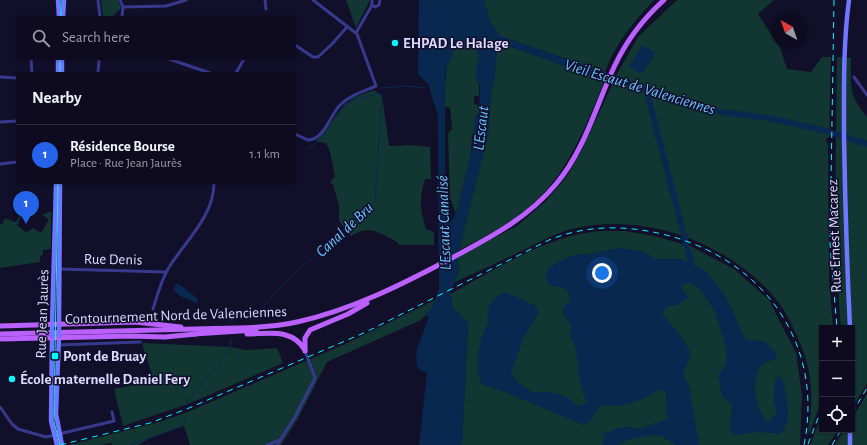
<!DOCTYPE html>
<html lang="en">
<head>
<meta charset="utf-8">
<style>
  body { margin:0; font-family:"Alegreya Sans",sans-serif; background:#171429; color:#f1f3f6 }
  .controls { position:absolute; right:12px; bottom:12px; display:grid; overflow:hidden; border-radius:0px; box-shadow:0 1px 3px #0004 }
  .controls button { width:36px; height:36px; display:grid; place-items:center; padding:0; border:0; border-bottom:1px solid #2e2b3e; background:#0e0b20; color:#f1f3f6; font:20px sans-serif }
  .compass { position:absolute; left:771px; top:12px; width:36px; height:36px; border-radius:50%; background:#0e0b20; box-shadow:0 1px 3px #0004; rotate:320deg }
  .you { position:absolute; left:602px; top:273px; width:14px; height:14px; margin:-10px; border:3px solid #fff; border-radius:50%; background:#1a73e8; box-shadow:0 0 0 6px #1a73e833 }
  .badge { display:grid; place-items:center; width:26px; height:26px; border-radius:50%; background:#2563eb; color:#fff; font-size:13px; font-weight:700 }
  .pin { position:absolute; translate:-50% -33px; filter:drop-shadow(0 1px 2px #0008) }
  .pin::after { content:''; position:absolute; top:21px; width:14px; height:12px; background:inherit; clip-path:polygon(0 0,100% 0,50% 100%) }
  .list { margin:0; padding:0; list-style:none }
  h2 { display:flex; justify-content:space-between; align-items:center; height:52px; margin:0; padding:0 16px; font-size:17px }
  h2 small { font-size:13px; font-weight:400; color:#9b9ba5 }
  .list li { display:grid; grid-template-columns:26px 1fr auto; gap:12px; align-items:center; box-sizing:border-box; height:60px; padding:0 16px; border-top:1px solid #2e2b3e }
  .list b { display:block; font-size:15px; white-space:nowrap }
  .list p { margin:0; font-size:13px; white-space:nowrap; color:#9b9ba5 }
  .list em { font-size:13px; font-style:normal; color:#9b9ba5 }
  .icon { flex:none; width:22px; height:22px; fill:none; stroke:currentColor; stroke-width:2; stroke-linecap:round; stroke-linejoin:round }
  .map { position:relative; flex:none; width:867px; height:445px; overflow:hidden }
  .search { position:absolute; background:#0e0b20; box-shadow:0 1px 3px #0004; left:16px; top:16px; width:280px; height:44px; display:flex; align-items:center; gap:10px; box-sizing:border-box; padding:0 14px; border-radius:0px; color:#9b9ba5; font-size:15px }
  .panel { position:absolute; background:#0e0b20; box-shadow:0 1px 3px #0004; left:16px; top:72px; width:280px; height:112px; border-radius:0px }
  .map>svg:first-child { display:block }
  .green { fill:#123632 }
  .water { fill:#092850; fill-rule:evenodd }
  .lines { fill:none; stroke-linecap:round; stroke-linejoin:round }
  .stream { stroke:#092850; stroke-width:1 }
  .river { stroke:#092850; stroke-width:6 }
  .minor { stroke:#37398d; stroke-width:3 }
  .secondary { stroke:#7076ff; stroke-width:4.5 }
  .primary { stroke:#ba60ff; stroke-width:5 }
  .tram { stroke:#05f6ff; stroke-width:1 }
  .rail { stroke:#05f6ff; stroke-width:1; stroke-dasharray:6 5; stroke-linecap:butt }
  .secondary-bridge { stroke:#7076ff; stroke-width:4.5 }
  .poi-dot { fill:#05f6ff; stroke:#120f2b; stroke-width:1.5 }
  .labels { text-anchor:middle; stroke-width:3; stroke-linejoin:round; paint-order:stroke }
  .poi-label { font-size:15px; font-weight:bold; fill:#dbd9ff; stroke:#120f2b; text-anchor:start }
  .street-label { font-size:15px; fill:#dbd9ff; stroke:#120f2b }
  .water-label { font-size:16px; font-style:italic; fill:#67c2ff; stroke:#120f2b }
</style>
</head>
<body>
<div class="map">
<svg width="867" height="445" viewBox="0 0 867 445">
  <rect width="100%" height="100%" fill="#120f2b"/>
  <g class="green">
    <polygon points="101,0 118,0 121,8 113,16 103,17"/>
    <polygon points="346,0 370,0 356,28"/>
    <path d="M483,0H654C634,21 615,44 605,72L500,36L491,23Z"/>
    <path d="M677,0H774L758,14L780,48L787,69L811,72L822,57H831L829,136L826,140L828,146L829,278L833,328H822V400L809,434C807,428 811,416 811,408C812,388 810,367 802,348C795,331 787,312 775,298C728,242 643,211 572,229C553,234 536,244 519,252C497,263 475,273 453,283L460,269L457,265L458,256L517,226L546,201L567,176L580,154L617,74L638,37Z"/>
    <path d="M462,43L477,50L479,56V96H474V104L479,105V112L475,118V131L472,136L471,155L457,212H455L450,198L448,133L452,129L450,108L445,107C445,91 443,49 462,43Z"/>
    <path d="M503,44L605,80C586,124 569,173 531,205C510,224 484,237 459,250L488,135L491,91L494,80L497,46Z"/>
    <path d="M837,57L851,58C851,86 848,94 867,117V384L852,408V328H841C833,238 836,147 837,57Z"/>
    <path d="M374,90L382,96L389,146L412,145L430,147L431,179H425C419,200 420,209 426,229L434,232V245H399L397,242C380,233 369,224 351,236L339,221V206L333,184L330,183L335,176L330,152L326,143L316,141L345,104L355,97Z"/>
    <polygon points="21,211 24,212 17,225 25,232 26,231 28,232 33,228 39,232 42,232 49,219 42,215 51,211 51,249 43,250 43,255 40,256 40,262 0,268 0,224 2,225 5,218 14,222 17,221"/>
    <path d="M600,231H625L654,236L690,246L734,269L769,300L796,353L802,396L800,445H462L468,323L453,308L450,294C496,269 548,235 600,231Z"/>
    <polygon points="435,300 432,308 421,320 327,362 296,422 281,445 190,445 184,426 152,437 138,445 112,445 111,443 100,445 69,445 156,423 188,412 352,341"/>
    <polygon points="142,343 231,347 245,350 277,348 283,363 188,404 123,426 114,389 154,381"/>
    <polygon points="867,394 867,445 835,445 844,430 852,430 852,418"/>
    <polygon points="822,415 822,430 838,430 828,445 810,445"/>
  </g>
  <g class="water">
    <path d="M419,0H483L491,23L500,36L608,73L605,80L503,44L498,46L494,80L491,91L488,135L459,250L457,265L460,269L450,294L453,308L468,323L462,445H419L427,372L421,371L417,366L416,352L429,317L424,315L432,308L439,289L438,116L428,84L418,74ZM462,43L477,50L479,56L475,78L480,85L479,112L475,118L471,155L457,211L450,223L447,221L445,209V72L456,46Z"/>
    <polygon points="642,45 655,53 644,72 640,73 629,67"/>
    <path d="M618,248L643,251L654,259H680L705,270L726,297L746,340L764,341L776,353V360C746,359 753,407 768,423L777,413L774,401L775,380L781,376C787,393 794,420 780,434L758,432L734,435L730,429L732,405L722,396L718,376L726,364L727,351L715,312L703,293L692,283L683,284L681,288L689,297L678,305L667,306L662,314L678,332L691,353L683,374L689,385L699,445H676L662,436L655,435L633,438L616,445H603L604,434L619,428L630,427L640,429L667,419L666,393L659,389C641,402 623,408 600,405L590,422L584,425L507,393L482,384C473,370 479,337 488,323C486,308 490,298 505,292L535,305L539,313L523,339L511,374L520,384L532,392H549L566,396L577,406L587,403L580,383L576,349L569,334L572,327L563,313L564,307L570,301C569,289 563,286 551,286L545,278L548,268L568,257L578,254L585,255Z"/>
    <polygon points="177,283 196,297 198,301 197,303 180,296 173,289"/>
  </g>
  <g class="lines">
    <g class="stream">
      <polyline points="380,88 407,86 425,88"/>
      <polyline points="307,149 318,142 346,105 355,99 379,94"/>
      <polyline points="232,322 232,318 238,313 260,310 286,281 375,202 382,96 380,92"/>
      <polyline points="187,405 188,400 230,350 231,338"/>
      <polyline points="130,445 183,426 186,416"/>
    </g>
    <g class="river">
      <polyline points="599,73 706,110 769,118 826,131 867,144"/>
      <polyline points="646,89 692,266"/>
    </g>
    <g class="minor">
      <polyline points="98,0 100,17"/>
      <polyline points="120,0 123,7 122,17"/>
      <polyline points="265,0 266,9"/>
      <polyline points="372,0 372,5 375,7 379,5 380,0"/>
      <polyline points="123,7 166,6 186,0"/>
      <polyline points="356,33 372,5"/>
      <polyline points="295,45 313,57 318,57 332,44 347,27"/>
      <polyline points="31,59 32,73"/>
      <polyline points="169,59 210,73"/>
      <polyline points="98,73 99,59"/>
      <polyline points="236,73 244,59"/>
      <polyline points="0,77 17,78"/>
      <polyline points="854,77 867,95"/>
      <polyline points="0,122 17,121"/>
      <path d="M295,134L308,140C324,140 330,115 340,105C350,95 364,91 376,86L357,34L313,0"/>
      <polyline points="0,164 17,162"/>
      <polyline points="59,269 166,272"/>
      <path d="M153,309C157,296 161,281 168,269C184,242 214,217 214,183"/>
      <polyline points="58,345 140,342"/>
      <polyline points="0,407 12,424 18,429 46,437 114,421 112,412"/>
      <polyline points="267,445 280,440"/>
      <polyline points="277,445 295,417 315,378 305,351"/>
    </g>
    <g class="secondary">
      <polyline points="58,0 59,17"/>
      <path d="M849,0C843,45 844,91 844,137C845,201 847,264 850,328"/>
      <polyline points="63,17 64,0"/>
      <polyline points="58,73 58,59"/>
      <polyline points="62,73 62,59"/>
      <polyline points="59,325 60,183"/>
      <polyline points="52,326 56,183"/>
      <polyline points="52,336 51,421 57,445"/>
      <polyline points="59,336 56,414 62,445"/>
      <polyline points="850,445 850,430"/>
    </g>
    <g class="primary">
      <polyline points="0,326 135,322 181,327"/>
      <path d="M0,334C65,332 130,331 195,329C229,328 264,329 297,322C351,310 401,285 450,259C489,238 527,219 556,184C585,150 596,105 615,65C627,40 644,18 664,0"/>
      <polyline points="194,334 256,330"/>
      <path d="M247,334C269,334 292,328 305,350"/>
      <polyline points="0,339 132,336 165,337 196,334"/>
      <polyline points="305,351 305,338 310,330 348,314 367,303"/>
    </g>
    <g class="tram">
      <polyline points="61,17 61,0"/>
      <polyline points="60,73 60,59"/>
      <polyline points="58,183 54,410 54,422 60,445"/>
    </g>
    <g class="rail">
      <polyline points="834,0 830,244 837,328"/>
      <polyline points="852,413 867,388"/>
      <polyline points="808,444 822,408"/>
      <path d="M60,445L150,423L189,408L366,332L549,240C586,225 624,225 662,234C761,257 825,342 804,445"/>
      <polyline points="832,445 841,430"/>
    </g>
    <g class="secondary-bridge">
      <polyline points="52,336 52,326"/>
      <polyline points="59,336 59,325"/>
    </g>
  </g>
  <g class="poi-dot">
    <circle cx="395" cy="43" r="4"/>
    <rect x="51" y="352" width="8" height="8" rx="2"/>
    <circle cx="12" cy="379" r="4"/>
  </g>
  <g class="labels">
    <g class="poi-label">
      <text x="403" y="48">EHPAD Le Halage</text>
      <text x="63" y="361">Pont de Bruay</text>
      <text x="20" y="384">École maternelle Daniel Fery</text>
    </g>
    <g class="street-label">
      <text transform="translate(834 236) rotate(-92)" y="5">Rue Ernest Macarez</text>
      <text transform="translate(113 259) rotate(1)" y="5">Rue Denis</text>
      <text transform="translate(42 314) rotate(-88)" y="5">Rue Jean Jaurès</text>
      <text transform="translate(176 315) rotate(-2)" y="5">Contournement Nord de Valenciennes</text>
    </g>
    <g class="water-label">
      <text transform="translate(640 86) rotate(17)" y="6">Vieil Escaut de Valenciennes</text>
      <text transform="translate(480 128) rotate(-83)" y="6">L'Escaut</text>
      <text transform="translate(443 223) rotate(-92)" y="6">L'Escaut Canalisé</text>
      <text transform="translate(344 229) rotate(-43)" y="6">Canal de Bru</text>
    </g>
  </g>
</svg>
<div class="controls">
<button>+</button>
<button>−</button>
<button><svg class="icon" aria-label="locate" viewBox="0 0 24 24"><circle cx="12" cy="12" r="6"/><path d="M12 2v4M12 18v4M2 12h4M18 12h4"/></svg></button>
</div>
<svg class="compass" viewBox="-18 -18 36 36"><path d="M0-13l5 13h-10z" fill="#e53935"/><path d="M0 13l5-13h-10z" fill="#9b9ba5"/></svg>
<div class="you"></div>
<div class="pin badge" style="left:26px;top:224px">1</div>
<div class="search"><svg class="icon" aria-label="search" viewBox="0 0 24 24"><circle cx="10" cy="10" r="6"/><path d="M15 15l6 6"/></svg>Search here</div>
<section class="panel">
<h2>Nearby<small></small></h2>
<ul class="list">
<li><span class="badge">1</span><div><b>Résidence Bourse</b><p>Place · Rue Jean Jaurès</p></div><em>1.1 km</em></li>
</ul>
</section>
</div>
</body>
</html>
